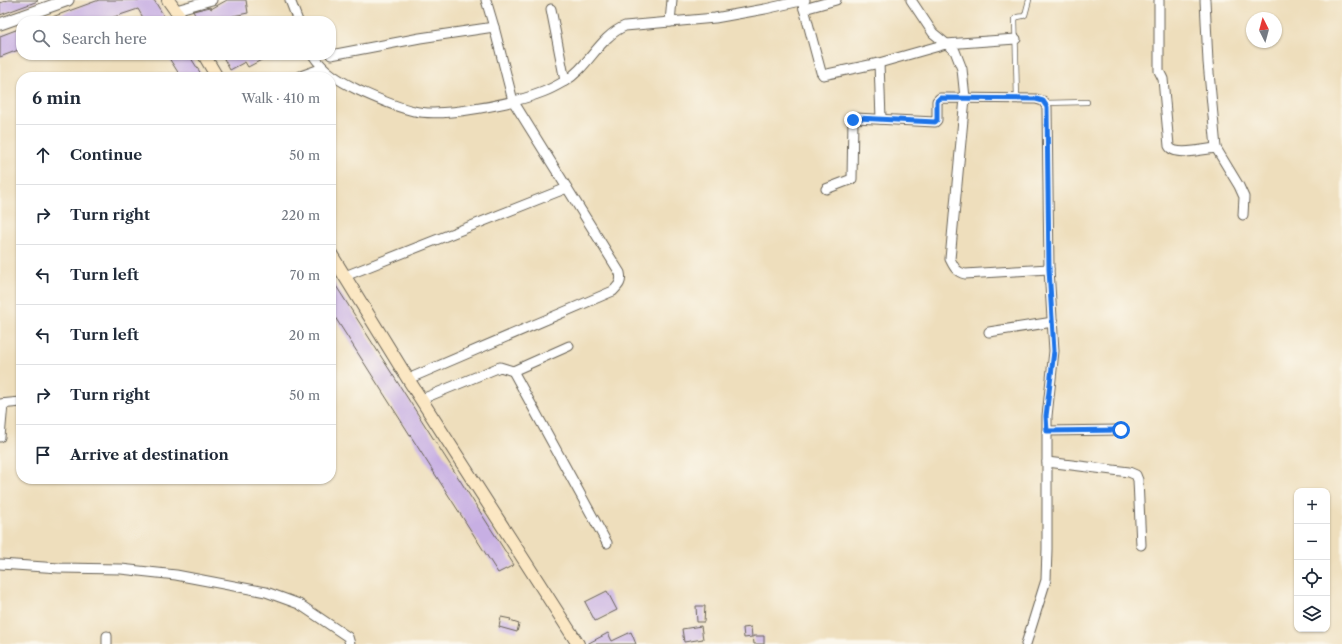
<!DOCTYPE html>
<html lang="en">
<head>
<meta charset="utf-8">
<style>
  body { margin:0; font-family:"Libre Caslon Text",serif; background:#f2f2f3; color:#1f2937 }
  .controls { position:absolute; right:12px; bottom:12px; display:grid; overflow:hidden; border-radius:8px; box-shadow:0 1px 3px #0004 }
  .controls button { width:36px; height:36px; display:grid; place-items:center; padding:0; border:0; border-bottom:1px solid #e0e1e3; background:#fff; color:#1f2937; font:20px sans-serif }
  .compass { position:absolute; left:1246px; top:12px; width:36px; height:36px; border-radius:50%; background:#fff; box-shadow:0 1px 3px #0004; rotate:354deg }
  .stop { position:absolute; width:12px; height:12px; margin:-9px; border:3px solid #1a73e8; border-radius:50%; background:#fff }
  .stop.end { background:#1a73e8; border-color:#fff; box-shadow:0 1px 4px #0008 }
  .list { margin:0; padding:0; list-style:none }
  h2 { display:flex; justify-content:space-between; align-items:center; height:52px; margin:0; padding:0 16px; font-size:17px }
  h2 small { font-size:13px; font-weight:400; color:#747a83 }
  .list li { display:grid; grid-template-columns:26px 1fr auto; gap:12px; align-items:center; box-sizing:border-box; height:60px; padding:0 16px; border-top:1px solid #e0e1e3 }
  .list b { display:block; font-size:15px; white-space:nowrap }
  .list em { font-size:13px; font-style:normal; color:#747a83 }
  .icon { flex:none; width:22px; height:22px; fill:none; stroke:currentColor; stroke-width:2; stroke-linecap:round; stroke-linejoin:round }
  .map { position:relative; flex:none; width:1342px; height:644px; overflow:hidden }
  .search { position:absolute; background:#fff; box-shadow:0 1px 3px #0004; left:16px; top:16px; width:320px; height:44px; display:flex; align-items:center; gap:10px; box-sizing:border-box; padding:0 14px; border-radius:16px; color:#747a83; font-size:15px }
  .panel { position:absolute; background:#fff; box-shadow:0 1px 3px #0004; left:16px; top:72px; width:320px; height:412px; border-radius:16px }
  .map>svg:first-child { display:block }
  .building { fill:#c7afe3 }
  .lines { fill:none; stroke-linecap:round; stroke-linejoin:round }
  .service-casing { stroke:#666054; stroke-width:6 }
  .minor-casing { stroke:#666054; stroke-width:11 }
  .tertiary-casing { stroke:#666054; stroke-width:13 }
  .secondary-casing { stroke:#666054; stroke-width:14 }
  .service { stroke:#fff; stroke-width:4.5 }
  .minor { stroke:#fff; stroke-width:9 }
  .tertiary { stroke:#fff; stroke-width:11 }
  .secondary { stroke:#fbe7c3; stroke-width:12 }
  .route { stroke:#1a73e8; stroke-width:5 }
</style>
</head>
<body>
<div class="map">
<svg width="1342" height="644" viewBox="0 0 1342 644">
  <rect width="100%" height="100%" fill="#fbf7ec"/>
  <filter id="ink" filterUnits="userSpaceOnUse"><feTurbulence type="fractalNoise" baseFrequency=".025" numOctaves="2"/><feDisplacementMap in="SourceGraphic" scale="8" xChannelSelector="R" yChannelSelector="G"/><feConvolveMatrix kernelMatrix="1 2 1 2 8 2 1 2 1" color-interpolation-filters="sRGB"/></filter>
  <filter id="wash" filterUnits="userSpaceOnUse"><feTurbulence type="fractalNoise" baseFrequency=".012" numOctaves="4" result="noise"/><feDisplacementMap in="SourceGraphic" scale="16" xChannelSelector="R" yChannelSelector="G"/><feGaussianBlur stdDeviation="0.9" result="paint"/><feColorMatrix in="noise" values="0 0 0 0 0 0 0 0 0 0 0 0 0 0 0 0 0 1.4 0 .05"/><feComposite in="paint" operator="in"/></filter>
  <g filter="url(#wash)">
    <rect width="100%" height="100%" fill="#eedebc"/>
    <g id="blocks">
      <g class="building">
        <polygon points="8,0 37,0 38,1 0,15 0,3"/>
        <polygon points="99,0 154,0 167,21 145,21 138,9 102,21 44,21 44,20"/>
        <polygon points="227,0 246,0 248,13 233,16 224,21 198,21 193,11 210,7 211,9"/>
        <polygon points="21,28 21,49 0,57 0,36"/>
        <polygon points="167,55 189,55 203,77 181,77"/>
        <polygon points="222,55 271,55 248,67 245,62 230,70"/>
        <polygon points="331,278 514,565 498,573 331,311"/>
        <polygon points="607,591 617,610 595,621 585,602"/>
        <polygon points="696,606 705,606 704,622 697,622"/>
        <polygon points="501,617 511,619 510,621 519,624 517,632 499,627"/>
        <polygon points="701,626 703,639 684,642 682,629"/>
        <polygon points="751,627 752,637 744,638 743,628"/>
        <polygon points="631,632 636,644 587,644 608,633 612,641"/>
        <polygon points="753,636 764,636 764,644 754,644"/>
      </g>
    </g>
  </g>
  <g filter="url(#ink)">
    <use href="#blocks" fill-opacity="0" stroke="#666054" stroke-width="1"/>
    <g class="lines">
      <defs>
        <g id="service">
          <path d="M1017,99L1015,19C1018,15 1022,18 1025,15L1029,0"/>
          <polyline points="1045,103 1087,102"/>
        </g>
        <g id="minor">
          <polyline points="290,0 298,21"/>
          <path d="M911,0L933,33L955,51L962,69L965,98L950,259C954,267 956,272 965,274L1049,269"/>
          <path d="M1159,0V71L1163,79L1169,146C1174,157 1205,149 1216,148"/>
          <polyline points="1205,0 1208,62 1216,148 1239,186 1244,197 1243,215"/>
          <polyline points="802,1 821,72 823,75 879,63 946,44 1016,39"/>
          <polyline points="551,9 565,81"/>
          <polyline points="804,9 836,0"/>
          <polyline points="176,10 212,0"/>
          <polyline points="670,22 672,0"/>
          <path d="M313,55C324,72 340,81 358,90C376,98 395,107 414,111C443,118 515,103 543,92C551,89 558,85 565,81C588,68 599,37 625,26L715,18L765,9L805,0"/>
          <polyline points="331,55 420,38 494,27"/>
          <polyline points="879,63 881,119"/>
          <polyline points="298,77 323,68"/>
          <polyline points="826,189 852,179 853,119 855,118 935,122 937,120 937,101 940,98 1036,99 1043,101 1047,107 1049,269 1054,351 1047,416 1047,549 1046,580 1026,644"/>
          <polyline points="345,276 567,188"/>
          <polyline points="989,332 1053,322"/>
          <polyline points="513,371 607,543"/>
          <path d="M408,379L613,291C619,285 622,282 620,273L513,101L494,27L486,0"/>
          <polyline points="422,399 500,367 513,371 569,346"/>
          <polyline points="0,404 21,402"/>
          <polyline points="1047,431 1121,430"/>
          <polyline points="0,437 3,404"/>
          <polyline points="1047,462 1129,472 1136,475 1138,480 1141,545"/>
          <polyline points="0,564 59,568 121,569 176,575 266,592 299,604 348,637 350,644"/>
          <polyline points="107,644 107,636"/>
        </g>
        <polyline id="tertiary" points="0,24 68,0"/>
        <g id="secondary">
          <polyline points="168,0 183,21"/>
          <polyline points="204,55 217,77"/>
          <polyline points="331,254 408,379 578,644"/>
        </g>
      </defs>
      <use href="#service" class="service-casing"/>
      <use href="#minor" class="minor-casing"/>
      <use href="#tertiary" class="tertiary-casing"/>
      <use href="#secondary" class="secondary-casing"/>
      <use href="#service" class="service"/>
      <use href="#minor" class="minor"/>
      <use href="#tertiary" class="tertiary"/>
      <use href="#secondary" class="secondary"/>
    </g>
  </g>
  <g class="lines" filter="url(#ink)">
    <polyline class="route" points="853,120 858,118 935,122 937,120 937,101 940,98 1036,99 1043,101 1047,107 1049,269 1054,351 1046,416 1047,431 1121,430"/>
  </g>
</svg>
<div class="controls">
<button>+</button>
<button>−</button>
<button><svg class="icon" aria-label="locate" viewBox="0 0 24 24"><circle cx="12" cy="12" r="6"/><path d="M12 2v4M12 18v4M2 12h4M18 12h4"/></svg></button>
<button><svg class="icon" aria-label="layers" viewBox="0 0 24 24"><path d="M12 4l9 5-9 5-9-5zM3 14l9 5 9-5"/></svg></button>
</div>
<svg class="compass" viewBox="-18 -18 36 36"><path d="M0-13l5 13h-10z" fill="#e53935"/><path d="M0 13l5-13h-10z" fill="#747a83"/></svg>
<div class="stop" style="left:1121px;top:430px"></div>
<div class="stop end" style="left:853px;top:120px"></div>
<div class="search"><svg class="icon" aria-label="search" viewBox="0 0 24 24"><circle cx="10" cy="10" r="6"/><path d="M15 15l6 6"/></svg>Search here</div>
<section class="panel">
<h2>6 min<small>Walk · 410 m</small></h2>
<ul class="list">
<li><svg class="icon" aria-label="ahead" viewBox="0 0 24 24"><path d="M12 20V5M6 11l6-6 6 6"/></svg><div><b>Continue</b></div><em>50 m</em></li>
<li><svg class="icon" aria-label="right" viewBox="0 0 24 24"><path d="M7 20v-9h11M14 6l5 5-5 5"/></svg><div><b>Turn right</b></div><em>220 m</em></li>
<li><svg class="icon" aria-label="left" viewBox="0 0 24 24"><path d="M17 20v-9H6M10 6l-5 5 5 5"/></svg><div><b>Turn left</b></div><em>70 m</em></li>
<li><svg class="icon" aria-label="left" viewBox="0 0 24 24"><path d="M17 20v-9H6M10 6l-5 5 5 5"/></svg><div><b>Turn left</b></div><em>20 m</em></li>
<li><svg class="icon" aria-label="right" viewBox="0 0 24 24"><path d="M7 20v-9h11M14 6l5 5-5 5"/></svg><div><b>Turn right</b></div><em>50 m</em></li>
<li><svg class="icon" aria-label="arrive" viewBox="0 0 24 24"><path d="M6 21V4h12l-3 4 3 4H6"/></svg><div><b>Arrive at destination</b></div></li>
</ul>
</section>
</div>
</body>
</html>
